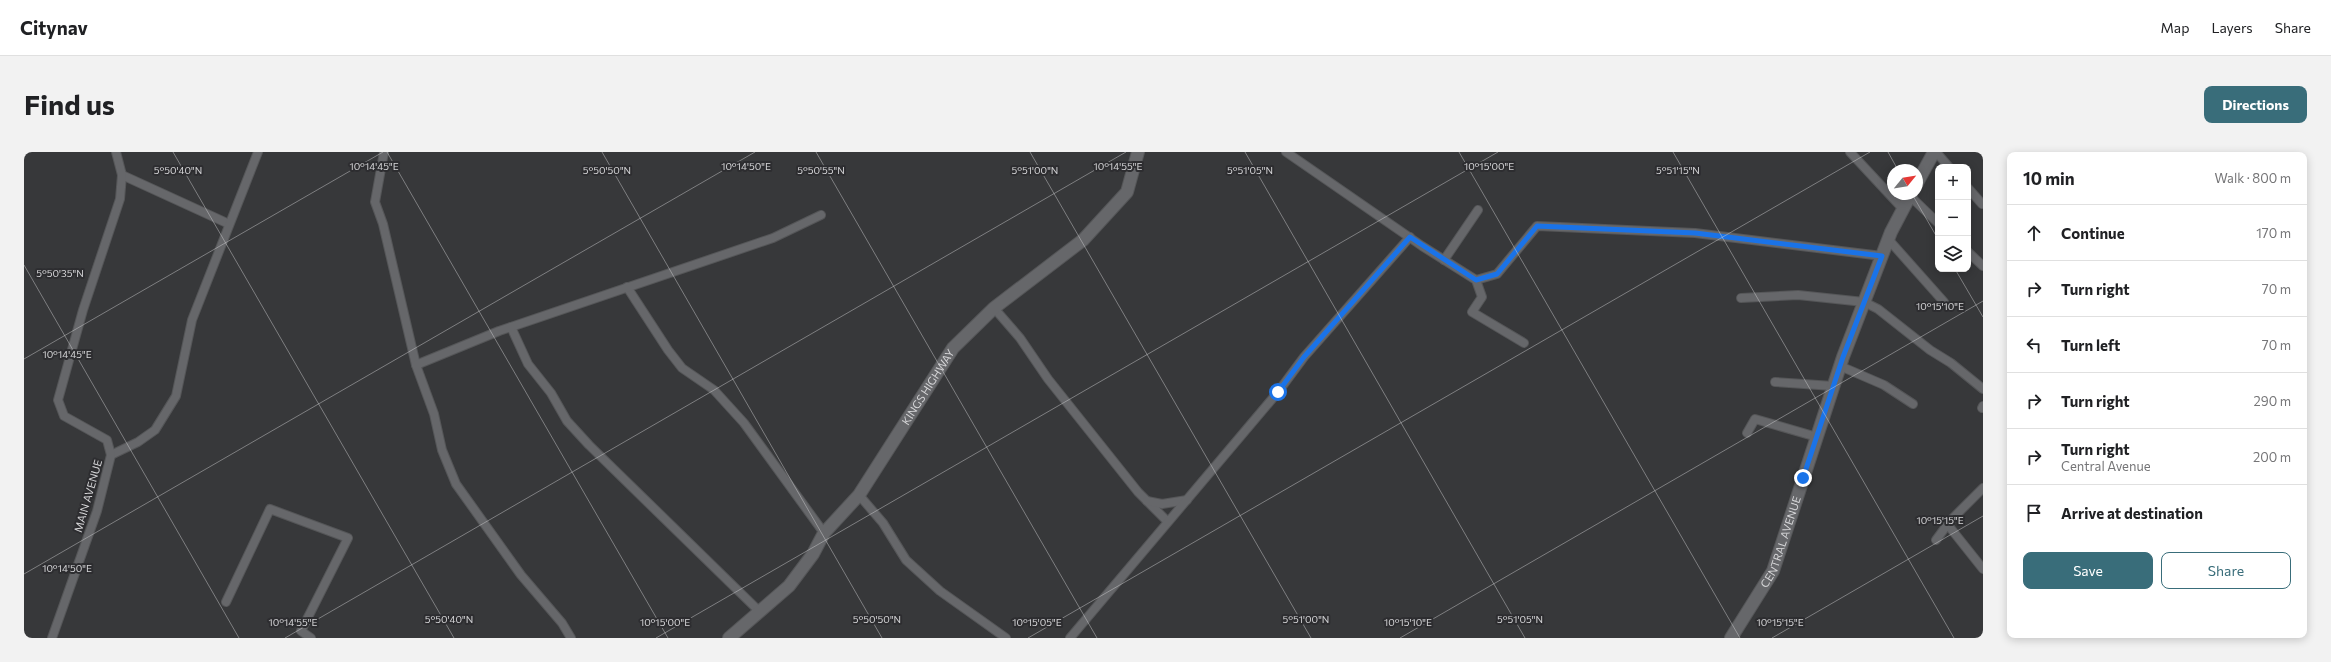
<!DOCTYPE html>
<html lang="en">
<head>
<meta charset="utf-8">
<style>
  body { margin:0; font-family:Commissioner,sans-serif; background:#f2f2f2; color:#202124 }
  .controls { position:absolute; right:12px; top:12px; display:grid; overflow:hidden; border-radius:8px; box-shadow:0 2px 10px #0003 }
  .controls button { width:36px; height:36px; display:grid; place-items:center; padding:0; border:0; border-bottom:1px solid #e0e0e0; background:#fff; color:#202124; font:20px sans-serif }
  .compass { position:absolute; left:1863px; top:12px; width:36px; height:36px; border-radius:50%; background:#fff; box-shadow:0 2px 10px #0003; rotate:60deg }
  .stop { position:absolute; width:12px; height:12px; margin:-9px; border:3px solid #1a73e8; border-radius:50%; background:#fff }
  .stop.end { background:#1a73e8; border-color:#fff; box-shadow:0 1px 4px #0008 }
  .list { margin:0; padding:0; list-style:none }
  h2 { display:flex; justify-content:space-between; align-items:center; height:52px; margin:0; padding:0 16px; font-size:17px }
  h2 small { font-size:13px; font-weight:400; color:#757577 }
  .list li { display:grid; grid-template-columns:26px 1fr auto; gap:12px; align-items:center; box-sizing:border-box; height:56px; padding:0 16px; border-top:1px solid #e0e0e0 }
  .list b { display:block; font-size:15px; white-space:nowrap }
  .list p { margin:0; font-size:13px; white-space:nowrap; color:#757577 }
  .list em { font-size:13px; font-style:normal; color:#757577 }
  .actions { display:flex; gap:8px; padding:12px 16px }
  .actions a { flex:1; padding:9px 0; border:1px solid #396d7a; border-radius:8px; text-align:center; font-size:14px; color:#396d7a }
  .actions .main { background:#396d7a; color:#fff }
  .icon { flex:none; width:22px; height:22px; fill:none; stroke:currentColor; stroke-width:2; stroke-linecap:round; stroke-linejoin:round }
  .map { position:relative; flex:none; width:1959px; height:486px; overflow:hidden; border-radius:8px }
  header { display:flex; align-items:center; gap:24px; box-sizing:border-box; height:56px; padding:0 20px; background:#fff; border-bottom:1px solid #e0e0e0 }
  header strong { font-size:19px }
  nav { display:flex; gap:22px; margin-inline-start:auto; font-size:14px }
  .intro { display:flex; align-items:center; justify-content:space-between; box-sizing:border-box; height:96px; padding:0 24px }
  h1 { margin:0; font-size:28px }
  .button { padding:10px 18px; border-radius:8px; background:#396d7a; color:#fff; font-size:14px; font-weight:700 }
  main { display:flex; gap:24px; padding:0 24px }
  aside { flex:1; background:#fff; border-radius:8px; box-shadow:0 2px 10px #0003 }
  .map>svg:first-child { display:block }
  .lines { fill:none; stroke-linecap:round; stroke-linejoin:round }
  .street-casing { stroke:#555658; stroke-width:10 }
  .secondary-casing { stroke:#555658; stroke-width:14 }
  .street { stroke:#66676a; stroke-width:8 }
  .secondary { stroke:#66676a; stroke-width:12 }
  .route { stroke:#1a73e8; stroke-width:5 }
  .ticks { fill:none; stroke:#d5d5d7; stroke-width:1; stroke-opacity:0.45 }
  .labels { text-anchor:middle; stroke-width:4; stroke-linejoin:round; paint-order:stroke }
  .street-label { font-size:11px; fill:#d5d5d7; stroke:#2d2d30 }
  .ticks-label { font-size:10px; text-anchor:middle; fill:#d5d5d7; stroke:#2d2d30; stroke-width:4; stroke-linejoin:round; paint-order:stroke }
</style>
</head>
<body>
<header>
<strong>Citynav</strong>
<nav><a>Map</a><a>Layers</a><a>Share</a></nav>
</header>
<div class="intro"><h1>Find us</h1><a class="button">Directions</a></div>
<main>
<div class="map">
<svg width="1959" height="486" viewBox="0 0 1959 486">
  <rect width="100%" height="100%" fill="#37383a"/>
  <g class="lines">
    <defs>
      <g id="street">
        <polyline points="360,0 351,50 359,72 392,213 410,262 418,298 432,332 497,423 538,471 547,486"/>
        <polyline points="1262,0 1398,94 1452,128 1473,122 1513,74 1671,81 1858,104"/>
        <polyline points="1826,0 1879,57"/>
        <polyline points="1912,0 1925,15"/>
        <polyline points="98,23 205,72"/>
        <polyline points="1944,36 1958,52"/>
        <polyline points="1886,44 1914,71"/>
        <polyline points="1864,87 1920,150"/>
        <polyline points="1944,100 1959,114"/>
        <polyline points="1420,108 1454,58"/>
        <polyline points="1452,128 1458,145 1448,160 1500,191"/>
        <polyline points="603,135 644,198 658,216 690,238 720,271 800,381"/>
        <polyline points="1717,146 1774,143 1840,150 1854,157 1906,198 1927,211 1959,237"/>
        <polyline points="970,156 996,186 1024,227 1114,340 1143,369"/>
        <polyline points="487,175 504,212 527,241 543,269 565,293 736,460"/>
        <polyline points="392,213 475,179 749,86 797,63"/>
        <polyline points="1816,214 1860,233 1889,252"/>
        <polyline points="1751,230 1809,234"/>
        <polyline points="1958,256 1959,254"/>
        <polyline points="1723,281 1731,267 1793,285"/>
        <polyline points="87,303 114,290 131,278 152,244 168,168 234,0"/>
        <polyline points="835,343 859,371 882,408 916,439 982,486"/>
        <polyline points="1123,349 1138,352 1163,348"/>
        <polyline points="1924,373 1959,417"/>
        <polyline points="1912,388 1926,369 1959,336"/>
        <polyline points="202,450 246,357 324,386 277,479 287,486"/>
        <polyline points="28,486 73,359 87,303 83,288 40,264 34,248 59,158 96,47 98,23 92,0"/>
        <polyline points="1046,486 1254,240 1280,205 1386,85"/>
      </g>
      <g id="secondary">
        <polyline points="1893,31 1910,0"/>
        <path id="s1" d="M705,486L765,434L789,402L800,381L835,343L929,196L970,156L1059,88L1103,40L1114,0"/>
        <path id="s2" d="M1707,486L1749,419L1819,205L1867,80L1887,42"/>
      </g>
    </defs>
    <use href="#street" class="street-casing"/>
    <use href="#secondary" class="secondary-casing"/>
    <use href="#street" class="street"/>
    <use href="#secondary" class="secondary"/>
  </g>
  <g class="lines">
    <polyline class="route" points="1254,240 1280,205 1386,85 1452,128 1473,122 1513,74 1671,81 1858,104 1819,205 1779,326"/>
  </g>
  <path class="ticks" d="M149,0L430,486M363,0L644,486M578,0L858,486M792,0L1073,486M1006,0L1287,486M1221,0L1501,486M1435,0L1716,486M1649,0L1930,486M1864,0L1874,18M1888,42L1914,87M0,113L215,486M1931,117L1959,165M0,207L359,0M0,422L731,0M0,484L1,486M261,486L1102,0M632,486L1474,0M1004,486L1846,0M1376,486L1959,149M1748,486L1959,364"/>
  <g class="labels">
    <g class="street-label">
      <text dy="4" stroke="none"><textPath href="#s1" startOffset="323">KINGS HIGHWAY</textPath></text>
      <text transform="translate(64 344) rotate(-74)" y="4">MAIN AVENUE</text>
      <text dy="4" stroke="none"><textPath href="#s2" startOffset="109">CENTRAL AVENUE</textPath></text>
    </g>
  </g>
  <g class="ticks-label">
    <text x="350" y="18">10°14'45"E</text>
    <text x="722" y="18">10°14'50"E</text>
    <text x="1094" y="18">10°14'55"E</text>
    <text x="1465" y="18">10°15'00"E</text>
    <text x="154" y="22">5°50'40"N</text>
    <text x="583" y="22">5°50'50"N</text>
    <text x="797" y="22">5°50'55"N</text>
    <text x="1011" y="22">5°51'00"N</text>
    <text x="1226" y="22">5°51'05"N</text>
    <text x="1654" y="22">5°51'15"N</text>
    <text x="36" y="125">5°50'35"N</text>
    <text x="1916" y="158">10°15'10"E</text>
    <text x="43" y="206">10°14'45"E</text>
    <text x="1916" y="372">10°15'15"E</text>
    <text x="43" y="420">10°14'50"E</text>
    <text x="425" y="471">5°50'40"N</text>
    <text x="853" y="471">5°50'50"N</text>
    <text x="1282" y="471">5°51'00"N</text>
    <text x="1496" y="471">5°51'05"N</text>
    <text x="269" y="474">10°14'55"E</text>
    <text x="641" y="474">10°15'00"E</text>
    <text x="1013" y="474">10°15'05"E</text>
    <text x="1384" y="474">10°15'10"E</text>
    <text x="1756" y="474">10°15'15"E</text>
  </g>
</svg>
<div class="controls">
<button>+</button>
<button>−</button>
<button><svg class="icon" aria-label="layers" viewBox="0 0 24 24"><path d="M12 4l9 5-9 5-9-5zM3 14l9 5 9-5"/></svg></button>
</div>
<svg class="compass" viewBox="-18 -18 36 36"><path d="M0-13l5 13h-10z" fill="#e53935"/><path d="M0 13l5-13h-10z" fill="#757577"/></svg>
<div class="stop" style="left:1254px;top:240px"></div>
<div class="stop end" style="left:1779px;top:326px"></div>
</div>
<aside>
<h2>10 min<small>Walk · 800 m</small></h2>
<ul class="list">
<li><svg class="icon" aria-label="ahead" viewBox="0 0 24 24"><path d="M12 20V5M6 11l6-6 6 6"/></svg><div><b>Continue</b></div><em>170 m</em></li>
<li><svg class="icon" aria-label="right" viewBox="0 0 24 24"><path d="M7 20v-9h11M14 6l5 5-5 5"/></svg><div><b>Turn right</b></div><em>70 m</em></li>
<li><svg class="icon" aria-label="left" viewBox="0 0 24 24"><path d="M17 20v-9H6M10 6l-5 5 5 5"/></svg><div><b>Turn left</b></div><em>70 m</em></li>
<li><svg class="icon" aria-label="right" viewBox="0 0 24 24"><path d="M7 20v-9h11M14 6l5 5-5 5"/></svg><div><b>Turn right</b></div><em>290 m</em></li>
<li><svg class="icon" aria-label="right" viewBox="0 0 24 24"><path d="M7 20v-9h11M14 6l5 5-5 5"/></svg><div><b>Turn right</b><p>Central Avenue</p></div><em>200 m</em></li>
<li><svg class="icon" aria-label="arrive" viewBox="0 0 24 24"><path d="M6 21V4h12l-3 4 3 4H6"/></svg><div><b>Arrive at destination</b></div></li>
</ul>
<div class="actions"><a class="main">Save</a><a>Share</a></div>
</aside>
</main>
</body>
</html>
